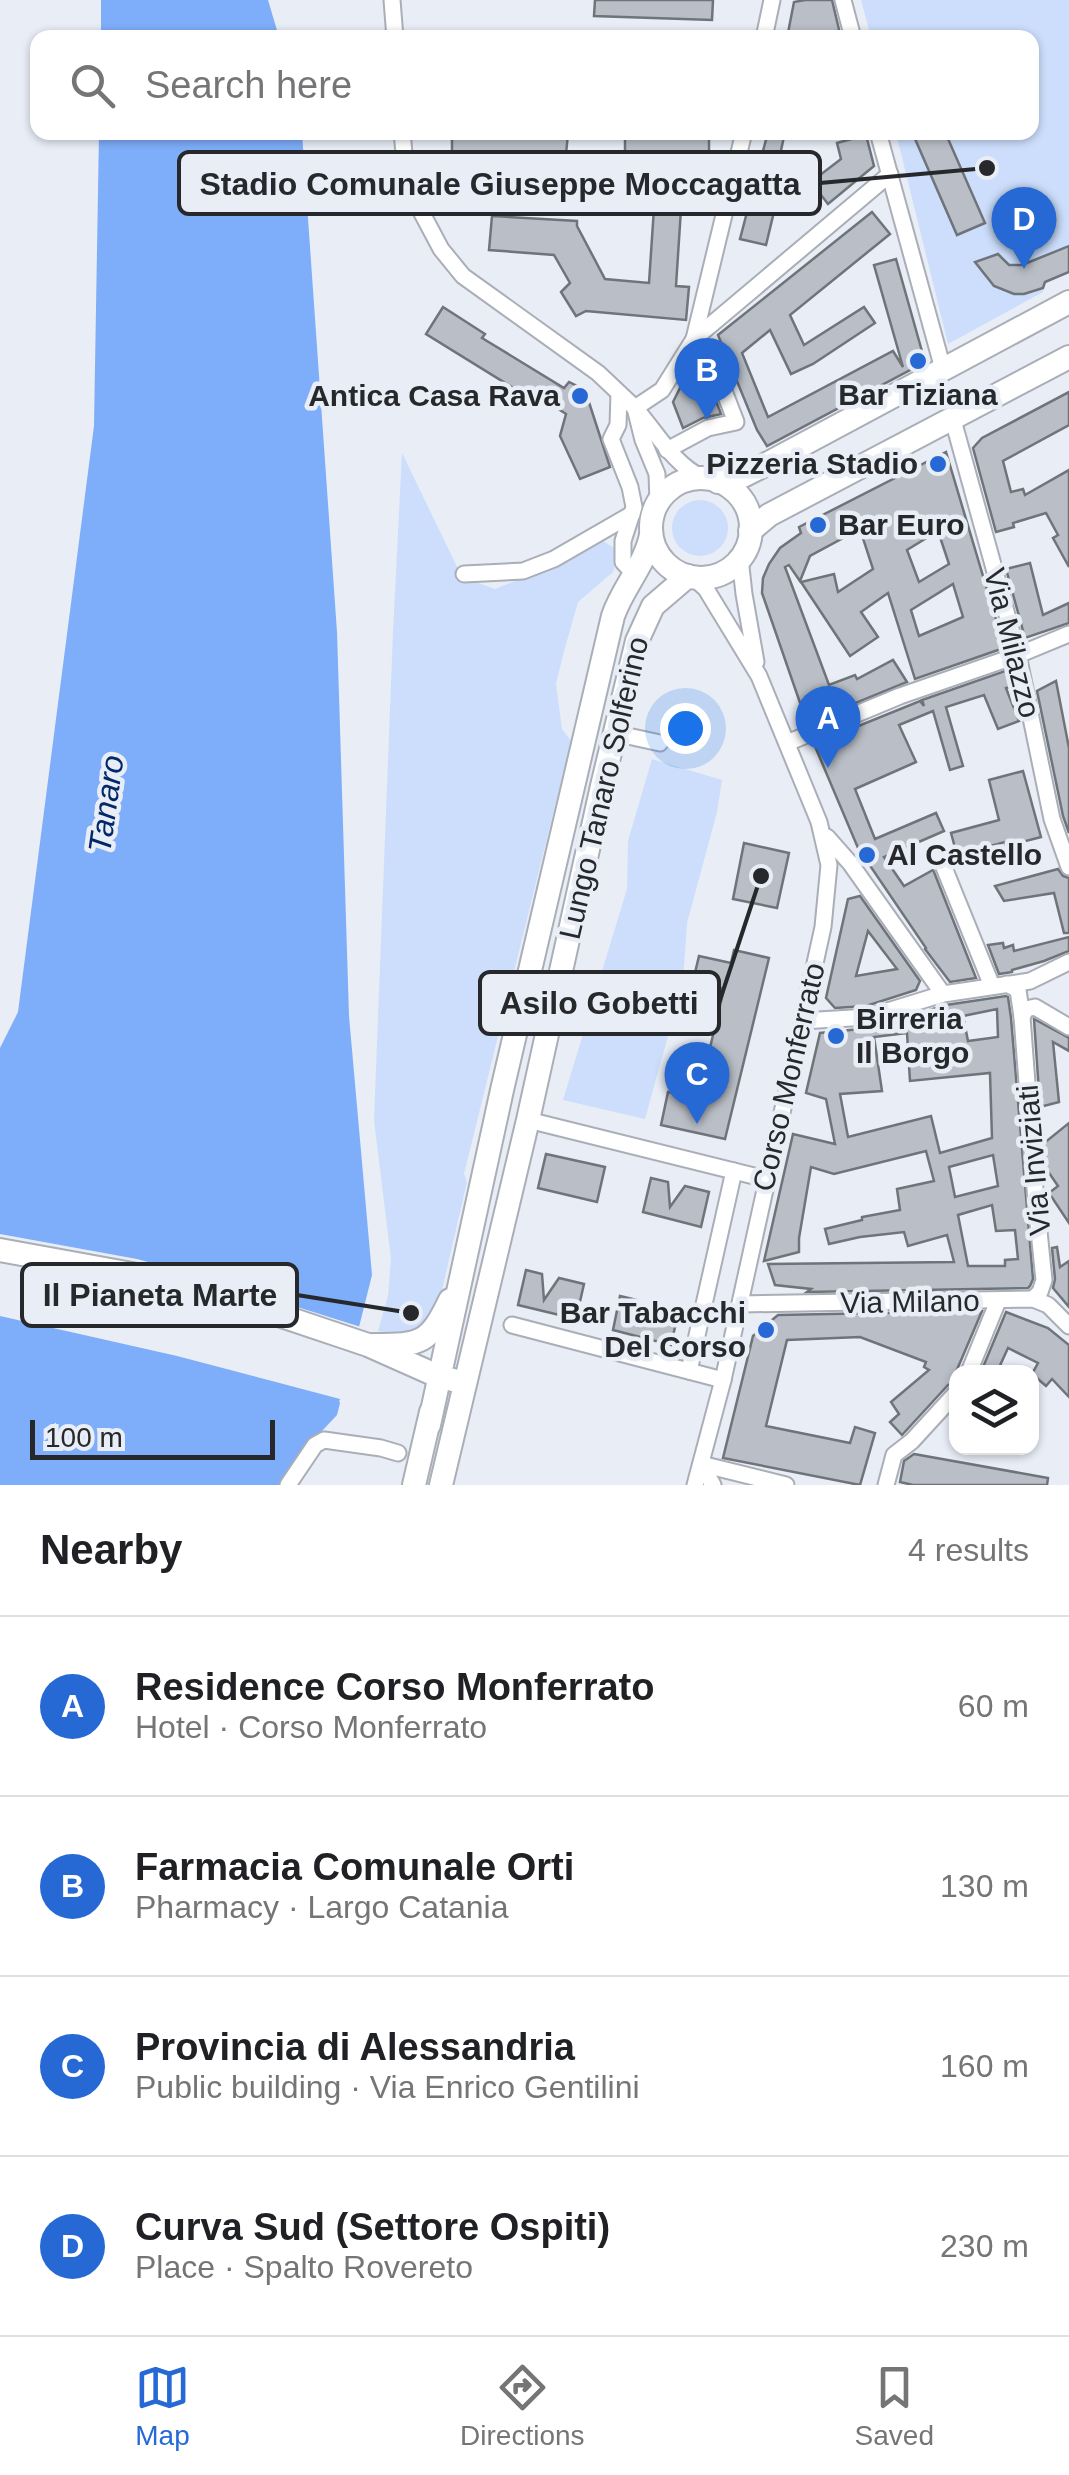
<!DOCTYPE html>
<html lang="en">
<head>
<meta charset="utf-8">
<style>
  body { margin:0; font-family:Arial,sans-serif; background:#f2f2f2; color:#202124 }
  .controls { position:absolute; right:30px; bottom:30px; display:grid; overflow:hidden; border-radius:20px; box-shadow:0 2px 8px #0004 }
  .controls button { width:90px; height:90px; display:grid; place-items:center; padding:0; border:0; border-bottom:2px solid #e0e0e0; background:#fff; color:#202124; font:50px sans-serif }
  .scale { position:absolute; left:30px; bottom:25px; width:245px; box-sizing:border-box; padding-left:10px; border:5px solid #26282b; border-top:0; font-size:28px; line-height:35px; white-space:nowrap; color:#26282b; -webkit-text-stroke:8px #e8edf6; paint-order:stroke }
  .you { position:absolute; left:685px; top:728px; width:35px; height:35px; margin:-25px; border:8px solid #fff; border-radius:50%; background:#1a73e8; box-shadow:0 0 0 15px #1a73e833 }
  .badge { display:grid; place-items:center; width:65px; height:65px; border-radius:50%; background:#2669d5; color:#fff; font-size:32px; font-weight:700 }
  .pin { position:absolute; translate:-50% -82px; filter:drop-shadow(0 2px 5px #0008) }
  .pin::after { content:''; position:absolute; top:52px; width:35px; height:30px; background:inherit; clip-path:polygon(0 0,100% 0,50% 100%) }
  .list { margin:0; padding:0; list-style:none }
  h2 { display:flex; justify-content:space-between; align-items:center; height:130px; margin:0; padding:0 40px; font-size:42px }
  h2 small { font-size:32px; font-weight:400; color:#757577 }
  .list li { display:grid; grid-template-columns:65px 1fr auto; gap:30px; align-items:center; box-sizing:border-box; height:180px; padding:0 40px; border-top:2px solid #e0e0e0 }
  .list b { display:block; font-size:38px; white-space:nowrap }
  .list p { margin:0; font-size:32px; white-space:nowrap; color:#757577 }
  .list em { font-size:32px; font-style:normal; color:#757577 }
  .icon { flex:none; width:55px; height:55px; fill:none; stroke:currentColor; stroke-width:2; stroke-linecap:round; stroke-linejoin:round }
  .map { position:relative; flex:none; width:1069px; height:1485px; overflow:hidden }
  .search { position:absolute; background:#fff; box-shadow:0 2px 8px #0004; left:30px; right:30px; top:30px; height:110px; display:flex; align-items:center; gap:25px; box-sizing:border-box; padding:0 35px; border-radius:20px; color:#757577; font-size:38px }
  .sheet { height:850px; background:#fff }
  nav { display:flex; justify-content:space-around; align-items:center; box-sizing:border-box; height:140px; border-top:2px solid #e0e0e0; background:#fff; font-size:28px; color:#757577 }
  nav a { display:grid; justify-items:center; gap:5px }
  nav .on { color:#2669d5 }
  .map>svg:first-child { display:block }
  .green { fill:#ccdefc }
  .water { fill:#7eadf9 }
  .pier { fill:#e8edf6 }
  .building { fill:#babfc7; stroke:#6f747b; stroke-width:2.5; fill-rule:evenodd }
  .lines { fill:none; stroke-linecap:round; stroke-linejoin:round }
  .street-casing { stroke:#a9aeb7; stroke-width:19 }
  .secondary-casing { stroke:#a9aeb7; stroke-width:26 }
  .street { stroke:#fff; stroke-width:15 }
  .secondary { stroke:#fff; stroke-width:22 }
  .poi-dot { fill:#2669d5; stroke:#e8edf6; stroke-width:4 }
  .labels { text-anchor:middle; stroke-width:9; stroke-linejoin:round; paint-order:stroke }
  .poi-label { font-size:30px; font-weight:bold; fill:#26282b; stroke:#e8edf6; text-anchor:end }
  .street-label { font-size:30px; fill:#26282b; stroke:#e8edf6 }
  .water-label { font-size:32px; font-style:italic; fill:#00286a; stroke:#e8edf6 }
  .leader { fill:none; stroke:#26282b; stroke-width:4 }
  .callout-dot { fill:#26282b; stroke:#e8edf6; stroke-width:4 }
  .callout { fill:#e8edf6; stroke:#26282b; stroke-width:4 }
  .callout-label { font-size:32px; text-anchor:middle; font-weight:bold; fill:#26282b }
</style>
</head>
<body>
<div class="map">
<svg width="1069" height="1485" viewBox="0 0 1069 1485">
  <rect width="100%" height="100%" fill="#e8edf6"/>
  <g class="green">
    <polygon points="861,0 1069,0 1069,273 1044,284 1043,292 948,344 896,133 1032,132 1032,38 871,37"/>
    <path d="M402,453L462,577L495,589L543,570L601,540L619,551L613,572L578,602L563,655L556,684L562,729L571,741L464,1174L467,1182L439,1303L427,1327C410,1332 395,1336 378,1331L388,1296L391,1259L374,1120L393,632Z"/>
    <circle cx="700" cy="528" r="28"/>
    <polygon points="652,759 722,780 717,812 687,923 683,982 645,1119 563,1100 627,889 628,841"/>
  </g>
  <g class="water">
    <polygon points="101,0 268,0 279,37 101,37"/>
    <polygon points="99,133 302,133 337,632 349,1016 372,1275 337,1415 305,1449 282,1485 0,1485 0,1048 18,1012 94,426"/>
  </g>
  <polygon class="pier" points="0,1234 137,1259 193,1274 364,1328 345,1404 339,1402 340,1399 177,1356 0,1316"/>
  <g class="building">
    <polygon points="595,0 713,0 712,20 594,16"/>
    <polygon points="805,0 832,0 841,38 787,38 794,2"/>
    <polygon points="452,132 568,133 565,165 452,157"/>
    <rect x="625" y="132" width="84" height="30"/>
    <polygon points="768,132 785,132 777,169 784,170 766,245 740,239"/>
    <polygon points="912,132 945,132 985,223 957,235"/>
    <polygon points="866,135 874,166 828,204 811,182 841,159 837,143"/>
    <polygon points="654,208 681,209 676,286 689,287 686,320 586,311 576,316 561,292 570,283 554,255 489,250 492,216 577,221 577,226 605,279 649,283"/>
    <polygon points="872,212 890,234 790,315 804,345 864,307 875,323 813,364 791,374 770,330 742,353 768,417 893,351 903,367 874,265 896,259 925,362 767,446 757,430 718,335"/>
    <polygon points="1069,246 1069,272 1045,282 1043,288 1024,294 1014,294 994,286 975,262 998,254 1009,265 1022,265"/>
    <polygon points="443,307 485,334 482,338 564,388 569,382 585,390 610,467 580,479 560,436 566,414 534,393 531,399 426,334"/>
    <polygon points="699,367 709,383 721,414 703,418 683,428 673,402 682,384"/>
    <polygon points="1069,392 1069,425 1003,461 1011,492 1023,489 1025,495 1069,470 1069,567 1053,538 1058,535 1046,513 1013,523 1014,527 996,532 973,448 982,438"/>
    <path d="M946,452L1003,643L999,644L1000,649L998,650L915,679L888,593L861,612L878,637L850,656L801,582L834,574L838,592L873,569L860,529L810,556L800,581L789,565L785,567L829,685L855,675L857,679L893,660L907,682L807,723L762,593L763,578L769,564L780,548L801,533L799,527ZM938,531L949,564L919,582L907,550ZM953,584L963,617L919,636L911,610Z"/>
    <polygon points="1030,563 1043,615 1069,603 1069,623 1025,638 1006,569"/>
    <polygon points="1005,671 1010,687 1006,688 1019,721 998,729 984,695 946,707 963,766 950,770 933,711 899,725 916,762 855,789 875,839 936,813 944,831 884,857 904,886 933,870 934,872 976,978 950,982 925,949 926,948 858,848 814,744 920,701 924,706 922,700"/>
    <polygon points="1056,681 1069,748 1069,833 1063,816 1037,691"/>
    <polygon points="1023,771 1041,837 1006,846 1005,842 957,855 951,833 999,820 989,780"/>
    <polygon points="744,843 789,853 777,908 733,899"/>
    <polygon points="1058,869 1063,876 1069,878 1069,933 1064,933 1054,893 1004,901 995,886"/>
    <path d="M860,896L920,981L916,990L866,1006L835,1008L826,998L848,899ZM868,931L897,969L856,976Z"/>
    <polygon points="1069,937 1069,951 1044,961 1012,970 1012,972 999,974 988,945 1003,943 1004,948 1013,945 1014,951"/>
    <polygon points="734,950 769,958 725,1139 661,1125 668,1092 698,1098 724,989 693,981 699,956 731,963"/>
    <path d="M1006,996L1008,997L1011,1018L1033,1279L1030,1286L1028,1288L807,1292L811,1289L775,1285L768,1264L954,1262L947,1235L908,1246L904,1232L860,1237L829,1244L825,1229L862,1220V1217L900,1210L897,1189L934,1181L926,1151L834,1174L811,1167L799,1238V1252L764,1261L793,1134L835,1144L826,1099L806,1093L820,1033L871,1028L946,1005ZM997,1009L998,1037L968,1041L963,1016ZM907,1033L910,1081L990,1073L992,1138L940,1153L931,1116L848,1137L840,1094L882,1091L874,1037ZM993,1155L998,1186L955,1197L949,1167ZM992,1205L996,1231L1015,1230L1018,1259L1005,1260V1266H968L958,1215Z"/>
    <polygon points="1034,1019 1069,1038 1069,1051 1053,1042 1059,1102 1040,1107"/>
    <polygon points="1069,1123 1069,1223 1049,1193 1058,1186 1045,1167 1043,1144"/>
    <polygon points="546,1154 605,1167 597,1202 538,1188"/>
    <polygon points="651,1178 668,1182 670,1207 685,1186 709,1192 701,1227 643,1212"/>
    <polygon points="1057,1247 1060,1267 1069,1261 1069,1307 1053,1288 1055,1279 1052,1248"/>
    <polygon points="526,1270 542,1274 544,1300 559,1278 584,1284 576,1319 518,1305"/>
    <polygon points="620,1296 637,1300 639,1325 654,1304 679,1309 671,1345 613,1330"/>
    <polygon points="982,1311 956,1372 956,1382 948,1385 902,1435 890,1422 899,1414 891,1402 929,1370 924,1367 926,1362 860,1337 787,1340 766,1426 850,1443 855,1427 875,1433 860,1485 723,1458 753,1336 778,1315"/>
    <polygon points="1006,1312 1048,1328 1069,1345 1069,1397 1052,1379 1046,1386 1032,1374 1038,1363 1008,1348 997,1372 981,1372"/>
    <polygon points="914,1454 1048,1478 1047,1485 913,1485 900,1482 904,1461"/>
  </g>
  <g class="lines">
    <defs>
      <g id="street">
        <polyline points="392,0 395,38"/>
        <polyline points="843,0 853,38"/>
        <polyline points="764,38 772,0"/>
        <polyline points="402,132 407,185 441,249 463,276 598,373 635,408 662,390 694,339 744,132"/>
        <polyline points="878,132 943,369"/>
        <polyline points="404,166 732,187"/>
        <polyline points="694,339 890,174"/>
        <polyline points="619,393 618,425 611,439 630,487 634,507 623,541 623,562 634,574"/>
        <polyline points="953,420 1018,655 1052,819 1069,867"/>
        <polyline points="667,450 708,428 736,422 719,378 694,339"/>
        <path d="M658,503L657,474L643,440L635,408C658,434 672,463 704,479"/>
        <polyline points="740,558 744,594 756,662"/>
        <polyline points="464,574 523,571 554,559 632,514"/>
        <polyline points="693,577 706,589 759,676 819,822 829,865 823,927 723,1380 695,1485"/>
        <polyline points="614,733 660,743"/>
        <polyline points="787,743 900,696 1018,655 1069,634"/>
        <polyline points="827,837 850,863 943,994"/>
        <polyline points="943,865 992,986"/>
        <polyline points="1007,984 1018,990 1022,1017 1036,1202 1044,1280 1040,1292 1033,1299"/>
        <polyline points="1022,1017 1026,1009 1035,1007 1069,1027"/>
        <polyline points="802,1021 868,1017 943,994 1030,981 1069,962"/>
        <polyline points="528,1120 766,1179"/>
        <polyline points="740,1304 1033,1299 1048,1305 1069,1326"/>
        <polyline points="512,1325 723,1380"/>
        <polyline points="689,1371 734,1171"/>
        <polyline points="969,1372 998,1301"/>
        <polyline points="701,1464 786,1485"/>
        <polyline points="701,1464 713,1485"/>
        <polyline points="288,1485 315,1445 324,1440 381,1448 398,1453"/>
        <polyline points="886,1485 894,1455 912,1441 956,1393"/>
      </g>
      <g id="secondary">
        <circle cx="701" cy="528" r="50"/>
        <polyline points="718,482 743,476 759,468 1069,302"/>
        <polyline points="750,531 769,515 1069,357"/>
        <polyline points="0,1250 132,1274 246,1304 368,1345 440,1377 453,1380"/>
        <path d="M374,1345C421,1345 429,1344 450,1300"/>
        <path d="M429,1425L502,1090L613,616C623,587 645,565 651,535"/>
        <polyline points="414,1485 431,1412"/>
        <polyline points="441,1485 528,1120 602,786 637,641 653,606 688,576"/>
      </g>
    </defs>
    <use href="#street" class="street-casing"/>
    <use href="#secondary" class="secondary-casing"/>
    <use href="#street" class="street"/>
    <use href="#secondary" class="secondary"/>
  </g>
  <g class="poi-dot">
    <circle cx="918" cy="361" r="10"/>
    <circle cx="580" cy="396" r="10"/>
    <circle cx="938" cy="464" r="10"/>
    <circle cx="818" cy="525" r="10"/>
    <circle cx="867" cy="855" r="10"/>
    <circle cx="836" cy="1036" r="10"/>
    <circle cx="766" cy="1330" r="10"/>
  </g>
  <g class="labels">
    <g class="poi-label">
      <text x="918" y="405" text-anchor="middle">Bar Tiziana</text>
      <text x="560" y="406">Antica Casa Rava</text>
      <text x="918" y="474">Pizzeria Stadio</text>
      <text x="838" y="535" text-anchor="start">Bar Euro</text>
      <text x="887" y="865" text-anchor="start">Al Castello</text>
      <text x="856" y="1029" text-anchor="start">Birreria<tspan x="856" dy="34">Il Borgo</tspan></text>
      <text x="746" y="1323">Bar Tabacchi<tspan x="746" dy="34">Del Corso</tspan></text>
    </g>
    <g class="street-label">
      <text transform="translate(1012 643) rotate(76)" y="10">Via Milazzo</text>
      <text transform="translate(604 788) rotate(-77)" y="10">Lungo Tanaro Solferino</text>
      <text transform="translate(789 1077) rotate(-77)" y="10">Corso Monferrato</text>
      <text transform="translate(1034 1160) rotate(-95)" y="10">Via Inviziati</text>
      <text transform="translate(910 1302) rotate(-1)" y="10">Via Milano</text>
    </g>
    <g class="water-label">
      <text transform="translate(106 804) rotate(-82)" y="11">Tanaro</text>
    </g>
  </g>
  <path class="leader" d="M987 168L820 183M761 876L719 1003M411 1313L297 1295"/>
  <g class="callout-dot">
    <circle cx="987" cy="168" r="10"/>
    <circle cx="761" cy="876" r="10"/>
    <circle cx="411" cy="1313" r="10"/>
  </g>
  <g class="callout">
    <rect x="179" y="152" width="641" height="62" rx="10"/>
    <rect x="480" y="972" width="239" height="62" rx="10"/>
    <rect x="22" y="1264" width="275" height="62" rx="10"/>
  </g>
  <g class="callout-label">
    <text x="500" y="195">Stadio Comunale Giuseppe Moccagatta</text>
    <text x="599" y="1014">Asilo Gobetti</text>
    <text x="160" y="1306">Il Pianeta Marte</text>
  </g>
</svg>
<div class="controls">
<button><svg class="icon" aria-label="layers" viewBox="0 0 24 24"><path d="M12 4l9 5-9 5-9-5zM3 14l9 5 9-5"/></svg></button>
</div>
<div class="scale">100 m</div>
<div class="you"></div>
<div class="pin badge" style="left:828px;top:768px">A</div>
<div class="pin badge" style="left:707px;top:420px">B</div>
<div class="pin badge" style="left:697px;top:1124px">C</div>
<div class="pin badge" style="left:1024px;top:269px">D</div>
<div class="search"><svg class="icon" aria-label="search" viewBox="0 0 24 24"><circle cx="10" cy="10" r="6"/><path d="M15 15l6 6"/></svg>Search here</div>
</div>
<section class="sheet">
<h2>Nearby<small>4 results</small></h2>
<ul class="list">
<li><span class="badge">A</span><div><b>Residence Corso Monferrato</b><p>Hotel · Corso Monferrato</p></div><em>60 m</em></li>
<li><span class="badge">B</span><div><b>Farmacia Comunale Orti</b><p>Pharmacy · Largo Catania</p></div><em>130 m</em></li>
<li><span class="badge">C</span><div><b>Provincia di Alessandria</b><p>Public building · Via Enrico Gentilini</p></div><em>160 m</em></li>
<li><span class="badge">D</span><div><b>Curva Sud (Settore Ospiti)</b><p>Place · Spalto Rovereto</p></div><em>230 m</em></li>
</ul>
</section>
<nav>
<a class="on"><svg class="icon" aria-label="map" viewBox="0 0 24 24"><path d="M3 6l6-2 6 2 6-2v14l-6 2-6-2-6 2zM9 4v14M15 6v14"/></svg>Map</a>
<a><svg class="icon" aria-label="directions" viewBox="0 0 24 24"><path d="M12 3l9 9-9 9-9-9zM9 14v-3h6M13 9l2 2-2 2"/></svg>Directions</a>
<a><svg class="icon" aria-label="saved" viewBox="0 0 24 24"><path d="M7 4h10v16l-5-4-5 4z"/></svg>Saved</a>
</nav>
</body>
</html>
